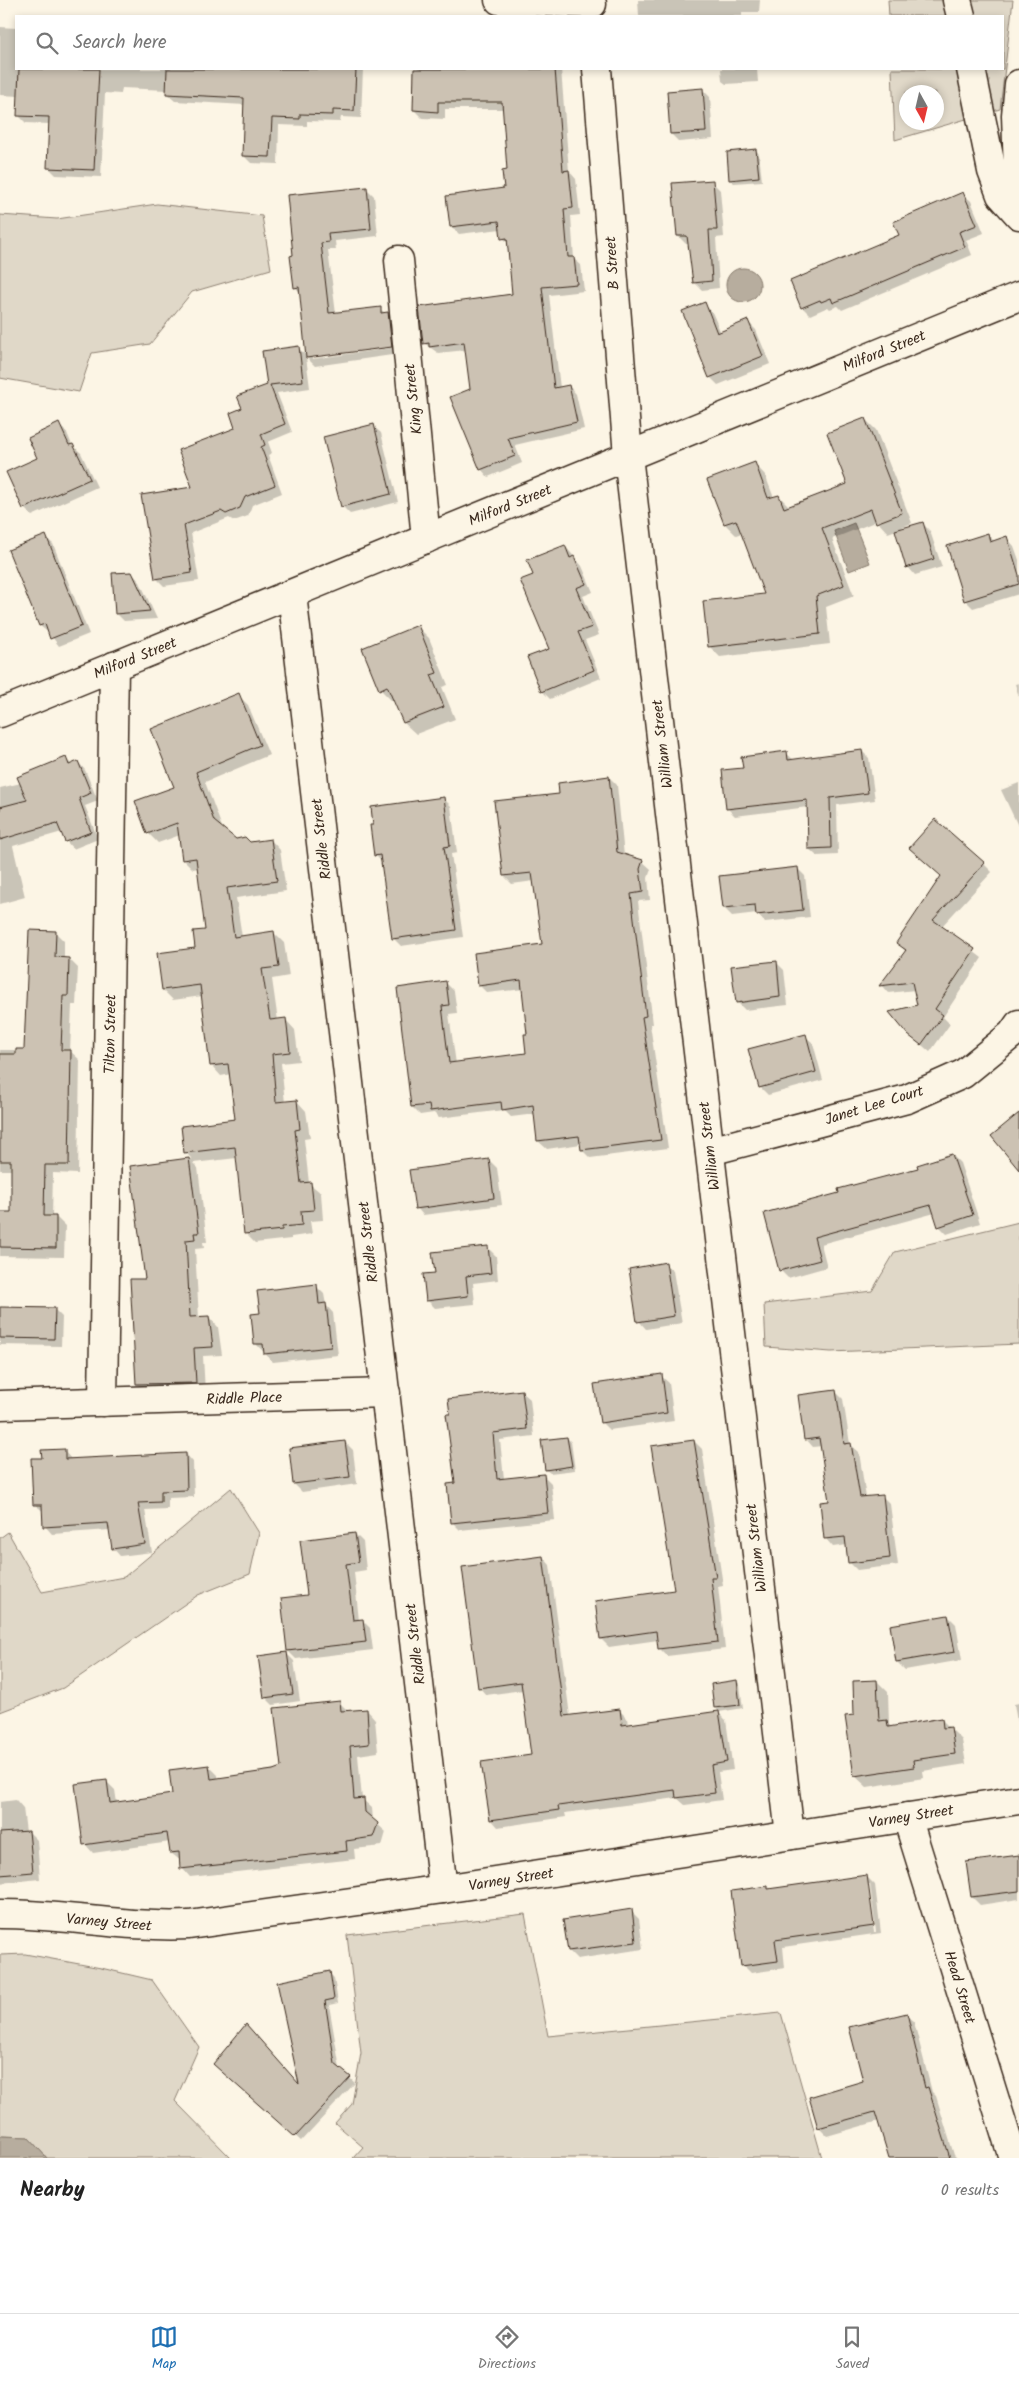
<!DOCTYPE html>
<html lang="en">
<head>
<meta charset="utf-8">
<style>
  body { margin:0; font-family:Kalam,sans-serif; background:#f6f6f6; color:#222 }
  .compass { position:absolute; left:899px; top:85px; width:45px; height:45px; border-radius:50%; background:#fff; box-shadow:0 2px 8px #0003; rotate:172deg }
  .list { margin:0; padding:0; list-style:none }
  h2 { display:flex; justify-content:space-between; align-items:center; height:65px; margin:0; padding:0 20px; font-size:21px }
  h2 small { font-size:16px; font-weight:400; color:#767676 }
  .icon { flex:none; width:28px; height:28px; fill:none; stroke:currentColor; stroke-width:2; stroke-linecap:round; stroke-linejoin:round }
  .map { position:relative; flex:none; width:1019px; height:2158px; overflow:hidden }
  .search { position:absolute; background:#fff; box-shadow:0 2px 8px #0003; left:15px; right:15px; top:15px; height:55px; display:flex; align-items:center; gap:12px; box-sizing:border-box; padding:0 18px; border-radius:0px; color:#767676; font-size:19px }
  .sheet { height:155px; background:#fff }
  nav { display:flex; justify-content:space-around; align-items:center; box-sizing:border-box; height:70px; border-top:1px solid #e0e0e0; background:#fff; font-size:14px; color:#767676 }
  nav a { display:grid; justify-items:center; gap:2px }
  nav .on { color:#1f6fb2 }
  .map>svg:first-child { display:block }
  .green { fill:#e0d8c8; stroke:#8e8173; fill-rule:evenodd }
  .water { fill:#b7ad9e; stroke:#85796b }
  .shadow { fill:#0003; fill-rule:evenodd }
  .building { fill:#ccc2b3; stroke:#3b2a1e }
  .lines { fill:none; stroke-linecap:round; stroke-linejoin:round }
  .street-casing { stroke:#3b2a1e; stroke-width:31 }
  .secondary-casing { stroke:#3b2a1e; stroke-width:31 }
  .street { stroke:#fcf5e5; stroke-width:28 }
  .secondary { stroke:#fcf5e5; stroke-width:28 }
  .labels { text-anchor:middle; stroke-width:4.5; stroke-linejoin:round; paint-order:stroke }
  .street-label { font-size:15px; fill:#3b2a1e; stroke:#fcf5e5 }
</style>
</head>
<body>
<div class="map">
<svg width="1019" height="2158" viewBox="0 0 1019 2158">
  <rect width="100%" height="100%" fill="#fcf5e5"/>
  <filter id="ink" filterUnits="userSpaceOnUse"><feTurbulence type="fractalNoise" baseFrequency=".02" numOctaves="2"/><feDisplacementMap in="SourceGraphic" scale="10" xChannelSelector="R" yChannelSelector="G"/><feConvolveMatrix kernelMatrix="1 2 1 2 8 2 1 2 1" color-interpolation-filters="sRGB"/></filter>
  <g filter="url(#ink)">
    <g class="green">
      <path d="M888,0H1013L1000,109L895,140L892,69H1003V16H889ZM906,92H936V122H906Z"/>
      <polygon points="157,204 262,216 271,269 192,292 150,344 92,353 79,392 0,378 0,215 57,219"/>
      <polygon points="1019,1222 1019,1344 831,1352 766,1347 764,1304 872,1291 895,1252"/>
      <polygon points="231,1488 259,1533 250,1574 198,1595 63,1688 0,1712 0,1538 8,1532 42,1592 124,1577"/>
      <polygon points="525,1914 548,2036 781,2013 822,2158 353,2158 363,2147 335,2123 352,2104 361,2053 347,1935"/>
      <polygon points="25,1954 101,1968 152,1980 199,2047 175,2101 231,2158 47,2158 28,2137 0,2136 0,1955"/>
    </g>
    <g class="water">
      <circle cx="743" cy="285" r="17"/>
      <polygon points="854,523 870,563 849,571 834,531"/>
      <polygon points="0,2136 28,2137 47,2158 0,2158"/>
    </g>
    <g class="shadow">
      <polygon points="638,0 760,0 759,12 742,12 742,16 639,16"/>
      <polygon points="0,27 16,28 16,69 363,69 361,118 341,117 340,122 307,121 307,126 279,125 278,164 251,163 243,155 245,105 175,101 167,94 167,90 122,88 121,94 105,93 101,177 56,175 48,167 50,124 26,123 18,115 19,96 0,95"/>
      <polygon points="416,69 561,69 569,171 576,179 580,215 571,216 574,259 581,265 584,291 549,295 560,388 569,386 576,394 584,429 515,445 522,463 488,477 481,469 466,350 438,353 424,343 513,295 509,244 503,238 501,229 459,234 451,226 506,189 508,171 504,109 445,109 445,119 422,118 414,110"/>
      <polygon points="721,69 757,69 758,82 726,84 722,81"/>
      <polygon points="702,89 710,97 713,139 679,142 671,134"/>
      <polygon points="756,150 759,154 762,181 734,183 730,180"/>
      <polygon points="712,182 720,190 724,237 716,238 719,288 702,290 694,282 689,244 686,244 678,236"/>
      <path d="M366,188L374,196L378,236L335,241L336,250H328L336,314L380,309L385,313H388L396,321L399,354L315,366L306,357L310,388L277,393L292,432L268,442L272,453L268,455L282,493L252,505L248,516L234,521L229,518L191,533L199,581L164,586L156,578L194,488L237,429L244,409L268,386L298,348L307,356L301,293L295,287L291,257ZM398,345V347L312,359V356Z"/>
      <polygon points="963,194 971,201 984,233 966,240 972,255 842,310 838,306 830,309 828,307 810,315 802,307 900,236"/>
      <polygon points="704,304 712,312 721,333 748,322 756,330 770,364 718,385 710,377"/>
      <polygon points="865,419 876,430 912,523 902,527 903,529 922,523 930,531 942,567 915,575 908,567 896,530 888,533 877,521 832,539 854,596 826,607 830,644 720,657 709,646 765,595 742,533 736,535 725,524 709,481 755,464 765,475 774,498 779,496 790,507 849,485"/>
      <polygon points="59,425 67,433 72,445 81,453 97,487 32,516 25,509 8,473 39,458"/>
      <polygon points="373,426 381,433 398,502 350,514 342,506"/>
      <polygon points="987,534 995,542 1007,538 1014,546 1019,560 1019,594 973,608 965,600"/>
      <polygon points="45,537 53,544 89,634 59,646 49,633 40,626 10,551"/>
      <polygon points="565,546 582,566 593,592 583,596 599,635 585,640 601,678 550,699 542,691 550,649 534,576"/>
      <polygon points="132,573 140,582 157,619 124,621 116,613"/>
      <polygon points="418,627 429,638 448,685 442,687 455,719 416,734 404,723 394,700 392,701 380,689"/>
      <polygon points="1019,683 1019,697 1015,684"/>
      <polygon points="238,695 248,705 269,755 205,782 223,830 235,841 250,843 271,840 280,850 286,891 236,898 242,937 274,933 284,943 289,976 272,979 278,1021 286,1020 295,1030 299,1061 281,1063 285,1103 297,1101 306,1111 310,1138 304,1139 309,1183 321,1193 323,1220 310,1221 312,1234 291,1237 291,1239 255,1243 245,1233 237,1158 193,1163 198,1168 207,1242 203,1242 204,1248 195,1249 199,1318 209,1317 218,1327 222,1355 203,1356 205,1392 146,1393 137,1384 146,1280 132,1167 192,1159 186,1153 182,1127 236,1120 231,1074 221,1076 212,1066 202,996 173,1000 163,990 197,949 206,931 198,868 193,869 183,859 180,835 158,843 148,833 176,787"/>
      <polygon points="862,751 869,758 875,800 837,805 838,855 817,856 809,849 808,807 735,816 727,808 744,769 786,753 794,760"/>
      <polygon points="66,759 72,765 78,762 85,770 98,801 85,806 98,839 73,849 66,841 62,832 13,846 25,897 0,904 0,788 21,783"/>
      <polygon points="609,777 617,785 624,856 642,861 651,869 648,878 650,900 638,901 653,1024 650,1024 668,1148 590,1158 582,1150 581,1144 547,1149 538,1141 535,1114 511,1117 504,1110 439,1118 434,1113 420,1115 412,1107 446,983 454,991 457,1013 449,1014 456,1064 528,1054 528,1035 524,989 487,993 479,985 543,945 534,881 512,884 504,876 561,795"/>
      <polygon points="1019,783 1019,828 1001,790"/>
      <polygon points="443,798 451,806 457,853 451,854 463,937 401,946 393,938 382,862 375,855"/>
      <polygon points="984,864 992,872 941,927 982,958 943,1017 950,1024 930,1052 909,1034 918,1005 915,990 888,993 881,985 906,952 898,943"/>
      <polygon points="797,868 805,876 810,917 765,922 757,913 732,916 724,908"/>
      <polygon points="55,932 64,941 64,959 69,959 78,968 76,1005 72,1005 70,1051 80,1060 78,1174 53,1173 52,1217 56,1217 65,1226 64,1257 0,1256 0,1213 12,1213 12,1170 0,1170 0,1050 25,1050"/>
      <polygon points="776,962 784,970 788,1005 745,1010 737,1002"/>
      <polygon points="805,1036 813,1043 823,1080 768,1095 760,1087"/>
      <polygon points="952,1155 960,1163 980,1223 947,1234 939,1226 935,1213 821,1244 827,1267 788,1278 780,1270 841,1194 920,1169"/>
      <polygon points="489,1160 497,1168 502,1205 423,1215 416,1207"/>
      <polygon points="488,1248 496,1256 498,1280 473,1283 475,1304 435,1308 427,1300 436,1274"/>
      <polygon points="665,1264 673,1271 682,1323 646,1329 639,1321"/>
      <polygon points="316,1286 324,1294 326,1305 333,1313 338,1355 273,1362 256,1344"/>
      <polygon points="0,1308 54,1309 62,1317 61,1346 0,1345"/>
      <polygon points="661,1376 669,1383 674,1421 609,1430 601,1422"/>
      <polygon points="835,1391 843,1399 850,1444 859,1452 866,1498 882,1496 890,1504 898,1565 857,1570 849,1562 847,1545 833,1547 826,1539 831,1502 822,1446 813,1447 806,1439"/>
      <polygon points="522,1392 530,1399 534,1436 500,1440 504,1479 543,1475 551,1483 555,1520 460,1530 452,1522 456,1484 451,1415"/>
      <polygon points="567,1438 571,1442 575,1470 550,1473 546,1470"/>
      <polygon points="694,1441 702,1449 723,1585 718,1586 725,1649 667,1656 659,1648 658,1640 609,1647 601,1639 675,1591"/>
      <polygon points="345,1442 353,1450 357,1484 302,1492 294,1484"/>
      <polygon points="64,1451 72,1460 186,1454 193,1462 194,1497 168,1498 168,1509 145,1510 152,1552 120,1556 113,1548 110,1530 52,1534 45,1526 44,1512 34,1504 43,1459"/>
      <polygon points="355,1534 363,1542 366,1570 354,1572 359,1621 362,1620 370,1628 373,1650 296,1659 288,1651 309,1596"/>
      <polygon points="543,1557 550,1565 570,1716 619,1710 627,1718 628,1725 719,1713 726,1720 733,1770 718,1772 722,1800 685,1805 677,1798 565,1813 566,1817 498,1827 491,1819 533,1756 523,1690 486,1695 479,1687"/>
      <polygon points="948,1616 956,1624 962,1660 905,1670 897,1662"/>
      <polygon points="286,1653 294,1661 300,1701 273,1705 265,1697"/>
      <polygon points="737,1681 740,1685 743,1708 719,1712 716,1708 712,1685"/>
      <polygon points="877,1681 888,1692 889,1725 892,1727 942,1720 962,1740 966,1764 923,1771 924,1778 867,1787 855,1776 847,1717 855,1716"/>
      <polygon points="339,1702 348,1711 367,1710 375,1719 378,1752 358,1755 362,1799 372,1808 373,1820 386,1832 382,1846 354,1849 355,1859 190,1877 182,1868 181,1861 171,1853 170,1842 93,1853 85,1844 106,1781 115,1790 117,1803 173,1795 209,1766 218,1775 218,1779 282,1768"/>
      <polygon points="1019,1703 1019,1734 1014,1704"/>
      <polygon points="16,1800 23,1808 26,1832 29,1832 37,1840 40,1879 0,1883 0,1802"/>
      <polygon points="1019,1857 1019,1899 980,1905 972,1897"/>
      <path d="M867,1877L875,1885L881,1933L783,1947L785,1968L751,1973L743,1965L767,1887L770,1890ZM867,1884H870L876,1932H874Z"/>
      <polygon points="631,1911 639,1919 643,1949 577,1959 569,1951"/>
      <polygon points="329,1973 334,1978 338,2003 329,2005 340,2069 355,2083 301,2141 220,2068 301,2088"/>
      <polygon points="906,2015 914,2022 932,2092 936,2096 954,2155 957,2158 898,2158 879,2121 827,2136 819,2128 865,2082"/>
    </g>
    <g class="building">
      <polygon points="19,69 99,69 94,170 47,168 49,117 17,116"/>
      <polygon points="167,69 356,69 354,111 333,110 333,115 300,114 300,119 272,118 270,157 242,156 244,98 166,94"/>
      <polygon points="414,69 555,69 563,171 569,170 573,208 564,209 568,257 574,257 577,284 542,287 554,388 569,385 577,422 508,438 515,456 480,470 450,397 470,389 464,342 429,347 429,343 423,344 419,307 512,294 507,238 501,239 499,221 450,227 446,196 504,188 502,171 507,170 502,102 438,102 438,112 413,110"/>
      <polygon points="703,88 706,132 670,134 667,91"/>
      <polygon points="756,149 759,177 729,180 727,152"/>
      <polygon points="713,180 717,230 709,230 712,281 693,283 687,236 677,236 672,183"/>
      <polygon points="367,187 371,229 328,233 329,242 321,243 329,313 381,307 381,313 388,312 392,347 306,358 299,287 294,288 290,256 293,255 287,195"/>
      <polygon points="963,192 977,225 959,232 965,247 833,303 831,298 821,302 820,300 801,308 790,281 899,235 893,222"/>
      <polygon points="705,302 717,333 748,320 763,356 709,378 682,311"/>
      <polygon points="299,346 303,381 270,385 285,424 261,434 265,445 261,447 275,485 245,497 240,508 226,514 221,511 184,525 192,573 155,579 141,495 192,487 178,450 235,428 230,413 242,408 237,396 267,385 262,351"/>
      <polygon points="865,418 902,513 876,523 871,509 822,528 844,585 816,596 820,634 708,647 703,601 764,594 736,520 724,524 707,480 755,462 768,498 779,495 784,508 847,484 827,433"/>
      <polygon points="59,423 69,445 73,444 90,479 23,509 6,472 37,458 28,438"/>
      <polygon points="374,424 391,494 341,507 323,437"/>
      <polygon points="923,522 934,559 906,568 895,530"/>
      <polygon points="988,533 990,542 1007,536 1019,575 1019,584 964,601 947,546"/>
      <polygon points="46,535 82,626 50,639 45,624 39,626 8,550"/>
      <polygon points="565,545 570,558 574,556 586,584 576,588 592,627 578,632 594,670 541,692 527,657 549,649 520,580 533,575 527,560"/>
      <polygon points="132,572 150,611 115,614 112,573"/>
      <polygon points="418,625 437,673 431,675 444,707 403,723 387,686 379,690 362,648"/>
      <polygon points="239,693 260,745 196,772 214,821 236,839 245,837 250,842 271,839 277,881 227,888 234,937 274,931 279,967 262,969 270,1020 286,1018 290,1052 272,1054 276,1102 297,1100 300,1129 295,1130 301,1183 311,1182 314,1210 301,1211 302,1225 282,1227 282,1230 244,1234 235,1147 184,1153 181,1126 235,1119 228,1064 210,1066 200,985 162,990 157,953 195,948 193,931 205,930 196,858 182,860 177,823 147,834 135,801 174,787 151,729"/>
      <polygon points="862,750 868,793 830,798 831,848 808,849 807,800 726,809 722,770 743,768 741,757 787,751 788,760"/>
      <polygon points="66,757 69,765 78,761 91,793 79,798 91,832 65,842 57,823 0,840 0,807 27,800 17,777"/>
      <polygon points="609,776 617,852 643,860 640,869 643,892 631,894 646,1016 642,1017 661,1140 581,1150 579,1136 537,1141 533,1105 502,1110 501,1102 430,1111 429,1105 411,1107 397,988 446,981 449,1005 442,1006 449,1063 526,1053 524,1034 527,1034 521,980 478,986 474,953 542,944 532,873 503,876 494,801 559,794 558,783"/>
      <polygon points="444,797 450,846 444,847 456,930 392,939 380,855 374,856 370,825 373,825 371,807"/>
      <polygon points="935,819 985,863 933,920 975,949 935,1009 943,1015 921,1045 908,1035 889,1012 917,1005 912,982 879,986 906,950 896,943 941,876 909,848"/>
      <polygon points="798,867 803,910 756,915 755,905 723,908 719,876"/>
      <polygon points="29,930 56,931 55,957 69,958 68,996 63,996 61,1050 71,1050 69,1165 45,1165 44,1216 56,1216 56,1248 0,1247 0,1212 11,1212 11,1161 0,1161 0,1054 16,1054 16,1049 24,1049"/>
      <polygon points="777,961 780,997 736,1003 731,966"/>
      <polygon points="806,1034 816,1072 759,1088 748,1049"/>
      <polygon points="1019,1113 1019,1170 991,1136"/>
      <polygon points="952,1154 973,1215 938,1227 931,1205 814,1237 820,1260 779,1271 764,1213 839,1193 838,1189 918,1168 917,1165"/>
      <polygon points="189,1158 199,1233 194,1233 195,1239 186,1240 190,1317 209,1316 213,1347 194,1348 196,1383 136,1384 130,1279 145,1279 130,1166"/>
      <polygon points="489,1159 494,1198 415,1209 409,1170"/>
      <polygon points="488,1246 491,1273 466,1276 468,1296 426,1301 423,1274 435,1273 432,1252"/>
      <polygon points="666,1262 674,1316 637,1322 629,1269"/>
      <polygon points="317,1284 319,1304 326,1303 331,1347 264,1354 263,1344 254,1344 251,1314 260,1313 257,1291"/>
      <polygon points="0,1307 55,1308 54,1339 0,1338"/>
      <polygon points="662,1374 667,1413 600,1423 594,1384"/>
      <polygon points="522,1390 527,1429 493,1433 497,1479 544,1474 548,1513 451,1523 447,1484 455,1483 446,1414 450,1414 448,1399"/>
      <polygon points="836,1390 844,1444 851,1443 860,1497 883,1495 890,1558 848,1563 845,1537 824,1539 820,1502 829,1501 819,1438 804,1440 798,1395"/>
      <polygon points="567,1437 572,1466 545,1470 541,1440"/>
      <polygon points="694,1440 716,1578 711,1578 718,1642 658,1649 656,1631 600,1639 595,1601 674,1590 651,1446"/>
      <polygon points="345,1441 350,1477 293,1484 289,1448"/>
      <polygon points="65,1449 65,1459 186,1453 187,1490 161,1491 161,1502 138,1503 145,1544 112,1549 108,1523 43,1527 42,1505 33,1505 31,1458 42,1458 41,1450"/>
      <polygon points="355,1533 359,1562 346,1564 353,1620 363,1619 366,1642 287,1651 281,1598 307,1595 300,1540"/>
      <polygon points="543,1556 564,1716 620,1709 622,1725 719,1711 727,1762 711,1765 715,1793 676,1798 675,1790 558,1806 559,1810 490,1820 481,1762 531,1755 521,1682 478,1688 462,1567"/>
      <polygon points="948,1615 955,1652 896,1662 890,1625"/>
      <polygon points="287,1652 293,1694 264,1698 258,1656"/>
      <polygon points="737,1680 740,1705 714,1708 711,1684"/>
      <polygon points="877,1680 879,1721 887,1720 888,1727 942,1718 943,1728 951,1727 955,1754 913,1760 914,1767 854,1776 845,1716 854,1715 853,1681"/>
      <polygon points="340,1701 341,1711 367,1709 369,1744 350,1746 354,1799 364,1798 365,1812 378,1823 373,1837 346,1841 347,1851 180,1869 179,1852 170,1853 167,1833 83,1845 75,1784 107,1780 110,1803 172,1794 169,1770 209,1765 211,1779 273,1770 281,1767 274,1708"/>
      <polygon points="29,1831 33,1872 0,1875 0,1833"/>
      <polygon points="1019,1855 1019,1891 971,1897 966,1862"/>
      <polygon points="867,1875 874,1926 775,1940 778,1961 741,1966 731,1891 768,1886 768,1889"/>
      <polygon points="632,1909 636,1942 568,1951 563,1920"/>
      <polygon points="330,1971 334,1999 325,2001 335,2064 351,2077 295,2137 213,2064 246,2024 299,2084 277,1982"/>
      <polygon points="907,2013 925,2088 928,2087 950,2158 889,2158 875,2112 818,2128 809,2097 863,2081 849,2027"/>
    </g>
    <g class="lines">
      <defs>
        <g id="street">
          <polyline points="499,0 592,4"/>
          <polyline points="957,0 961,16"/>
          <polyline points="597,69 628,456 790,1835"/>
          <polyline points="971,69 992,171 1001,195 1019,215"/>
          <polyline points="1019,84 1016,115 1019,197"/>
          <polyline points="399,260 426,539"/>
          <polyline points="292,594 443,1889"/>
          <polyline points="710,1151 907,1099 963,1074 1012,1034 1019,1024"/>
          <polyline points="103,1402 114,666"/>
          <polyline points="0,1405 386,1393"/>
          <polyline points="907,1817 1013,2158"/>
        </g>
        <g id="secondary">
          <polyline points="0,713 1019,296"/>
          <path d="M0,1914C64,1914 126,1928 189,1925L443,1889L1019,1800"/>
        </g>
      </defs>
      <use href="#street" class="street-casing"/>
      <use href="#secondary" class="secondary-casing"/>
      <use href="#street" class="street"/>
      <use href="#secondary" class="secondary"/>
    </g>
  </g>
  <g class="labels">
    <g class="street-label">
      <text transform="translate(612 263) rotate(-94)" y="5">B Street</text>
      <text transform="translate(884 351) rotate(-22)" y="5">Milford Street</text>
      <text transform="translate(413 399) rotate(-96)" y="5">King Street</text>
      <text transform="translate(510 505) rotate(-22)" y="5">Milford Street</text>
      <text transform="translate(135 658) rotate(-22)" y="5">Milford Street</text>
      <text transform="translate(662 744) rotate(-97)" y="5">William Street</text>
      <text transform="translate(321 839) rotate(-97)" y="5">Riddle Street</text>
      <text transform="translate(110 1034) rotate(-89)" y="5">Tilton Street</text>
      <text transform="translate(874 1105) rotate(-17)" y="5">Janet Lee Court</text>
      <text transform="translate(709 1146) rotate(-97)" y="5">William Street</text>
      <text transform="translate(368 1242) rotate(-97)" y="5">Riddle Street</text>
      <text transform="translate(244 1398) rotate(-2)" y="5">Riddle Place</text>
      <text transform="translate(756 1548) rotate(-97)" y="5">William Street</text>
      <text transform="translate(415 1644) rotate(-97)" y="5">Riddle Street</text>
      <text transform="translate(911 1816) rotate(-9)" y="5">Varney Street</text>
      <text transform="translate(511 1879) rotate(-9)" y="5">Varney Street</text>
      <text transform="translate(109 1922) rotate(5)" y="5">Varney Street</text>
      <text transform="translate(960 1987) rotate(73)" y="5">Head Street</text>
    </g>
  </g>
</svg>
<svg class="compass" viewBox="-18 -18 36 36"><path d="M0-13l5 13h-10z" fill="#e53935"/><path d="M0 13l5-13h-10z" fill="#767676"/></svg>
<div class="search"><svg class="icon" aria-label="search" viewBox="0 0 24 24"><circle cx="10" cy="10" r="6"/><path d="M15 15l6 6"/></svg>Search here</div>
</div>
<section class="sheet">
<h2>Nearby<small>0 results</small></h2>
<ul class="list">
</ul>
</section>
<nav>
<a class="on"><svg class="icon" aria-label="map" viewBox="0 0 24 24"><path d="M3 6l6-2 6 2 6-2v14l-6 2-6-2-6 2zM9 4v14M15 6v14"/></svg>Map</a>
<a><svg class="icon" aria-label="directions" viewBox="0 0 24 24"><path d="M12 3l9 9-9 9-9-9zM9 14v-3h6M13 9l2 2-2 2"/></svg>Directions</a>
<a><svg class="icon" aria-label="saved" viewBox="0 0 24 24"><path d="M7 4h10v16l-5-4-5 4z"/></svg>Saved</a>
</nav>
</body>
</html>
